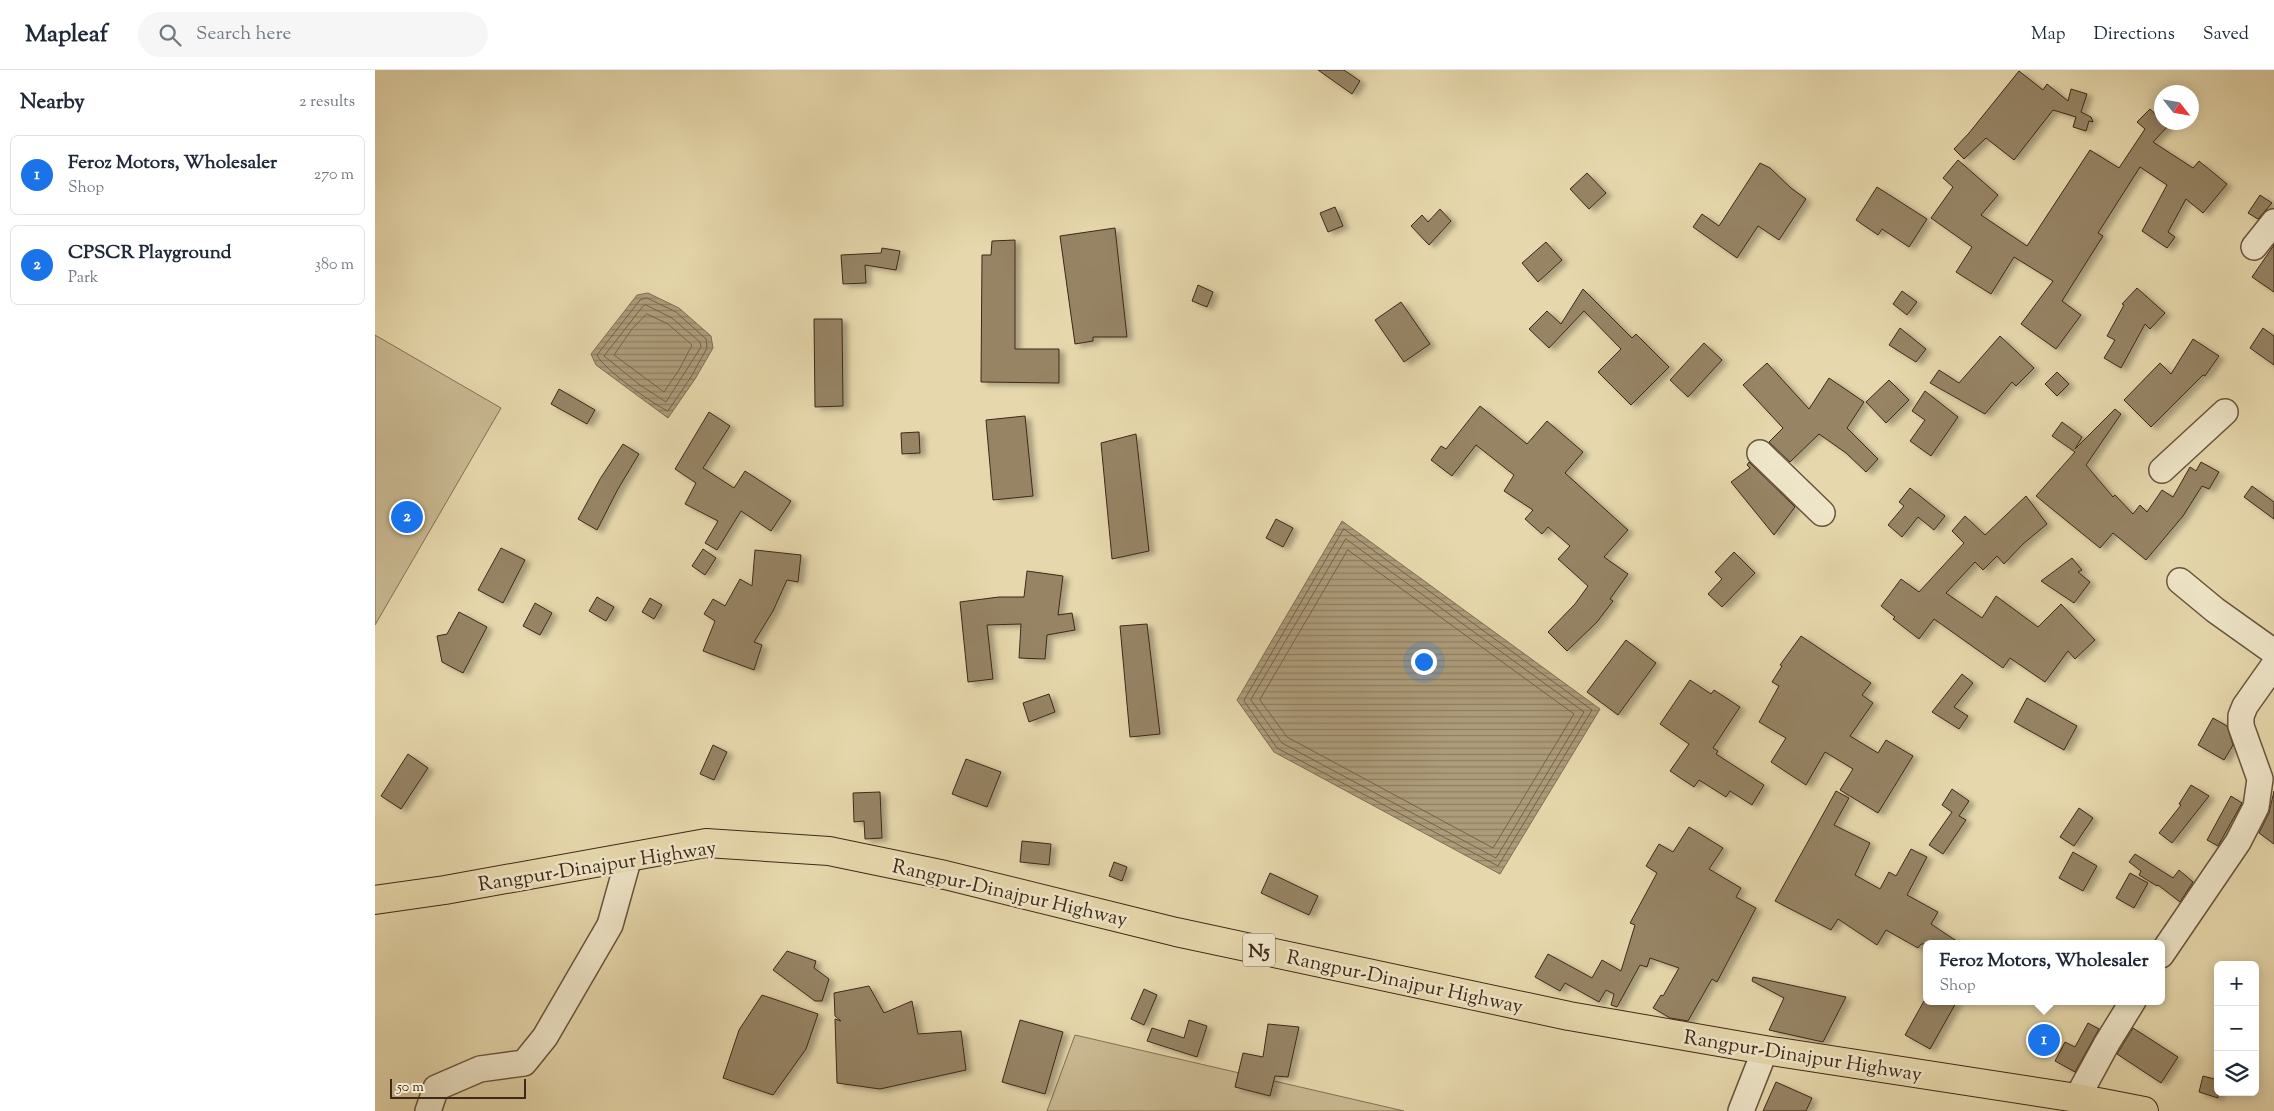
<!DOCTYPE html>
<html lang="en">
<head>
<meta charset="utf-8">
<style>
  body { margin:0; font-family:"Sorts Mill Goudy",serif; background:#f6f6f7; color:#1f2937 }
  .controls { position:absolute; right:15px; bottom:15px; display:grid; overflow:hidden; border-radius:8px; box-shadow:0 2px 12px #0003 }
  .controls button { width:45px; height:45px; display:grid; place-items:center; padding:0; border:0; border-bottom:1px solid #e0e1e3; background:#fff; color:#1f2937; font:25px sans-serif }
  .compass { position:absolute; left:1779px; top:15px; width:45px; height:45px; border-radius:50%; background:#fff; box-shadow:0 2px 12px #0003; rotate:121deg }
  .scale { position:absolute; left:15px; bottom:12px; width:136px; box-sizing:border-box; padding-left:5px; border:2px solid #3f2818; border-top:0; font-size:14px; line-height:18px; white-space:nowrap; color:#3f2818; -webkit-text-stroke:4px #efe6c9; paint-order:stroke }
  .you { position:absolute; left:1048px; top:591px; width:18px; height:18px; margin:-12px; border:4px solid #fff; border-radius:50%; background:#1a73e8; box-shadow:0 0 0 8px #1a73e833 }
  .badge { display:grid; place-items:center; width:32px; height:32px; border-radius:50%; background:#1a73e8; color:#fff; font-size:16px; font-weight:700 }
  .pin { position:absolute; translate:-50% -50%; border:2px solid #fff; box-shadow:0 1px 5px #0006 }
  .popup { position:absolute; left:1548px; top:870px; width:242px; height:65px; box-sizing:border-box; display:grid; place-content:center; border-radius:8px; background:#fff; filter:drop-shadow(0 1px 4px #0005); font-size:16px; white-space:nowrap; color:#747a83 }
  .popup b { font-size:19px; color:#1f2937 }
  .popup::after { content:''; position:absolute; left:50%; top:100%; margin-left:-10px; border:10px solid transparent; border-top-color:#fff }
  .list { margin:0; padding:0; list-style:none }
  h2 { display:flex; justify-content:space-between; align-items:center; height:65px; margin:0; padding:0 20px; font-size:21px }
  h2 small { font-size:16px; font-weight:400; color:#747a83 }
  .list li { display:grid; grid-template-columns:32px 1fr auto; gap:15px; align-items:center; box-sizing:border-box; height:80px; margin:0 10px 10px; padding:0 10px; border:1px solid #e0e1e3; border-radius:8px }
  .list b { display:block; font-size:19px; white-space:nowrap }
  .list p { margin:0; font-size:16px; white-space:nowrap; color:#747a83 }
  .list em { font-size:16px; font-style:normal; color:#747a83 }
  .icon { flex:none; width:28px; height:28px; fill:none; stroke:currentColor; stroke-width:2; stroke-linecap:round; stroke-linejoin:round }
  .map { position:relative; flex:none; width:1899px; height:1041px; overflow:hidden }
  header { display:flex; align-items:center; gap:30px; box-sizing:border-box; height:70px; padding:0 25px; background:#fff; border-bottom:1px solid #e0e1e3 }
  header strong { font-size:24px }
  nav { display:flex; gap:28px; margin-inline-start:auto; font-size:18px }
  .search { width:350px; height:45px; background:#f6f6f7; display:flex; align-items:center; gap:12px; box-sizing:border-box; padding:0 18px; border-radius:28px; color:#747a83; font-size:19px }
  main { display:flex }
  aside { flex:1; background:#fff }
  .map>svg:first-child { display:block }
  .green { fill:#caba93; stroke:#847156 }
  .water { fill:url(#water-rules); stroke:#816e53 }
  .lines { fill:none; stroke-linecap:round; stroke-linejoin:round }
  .shore { stroke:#766249; stroke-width:1 }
  .building { fill:#968465; stroke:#3f2818; filter:url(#shadow) }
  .minor-casing { stroke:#69543d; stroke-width:28 }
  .highway-casing { stroke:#3f2818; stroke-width:30 }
  .minor { stroke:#efe6c9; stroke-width:25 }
  .highway { stroke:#e6d8ac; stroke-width:28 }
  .labels { text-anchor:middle; stroke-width:5; stroke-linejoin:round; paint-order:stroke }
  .shield { fill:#efe6c9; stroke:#74614d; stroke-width:1 }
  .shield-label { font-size:19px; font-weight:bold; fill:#3f2818 }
  .street-label { font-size:20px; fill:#3f2818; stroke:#efe6c9 }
</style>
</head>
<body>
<header>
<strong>Mapleaf</strong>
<div class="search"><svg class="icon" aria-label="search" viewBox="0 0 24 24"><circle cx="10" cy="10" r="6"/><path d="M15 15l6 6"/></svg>Search here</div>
<nav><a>Map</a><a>Directions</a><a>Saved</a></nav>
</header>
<main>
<aside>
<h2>Nearby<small>2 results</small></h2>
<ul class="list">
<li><span class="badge">1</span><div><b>Feroz Motors, Wholesaler</b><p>Shop</p></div><em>270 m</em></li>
<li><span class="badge">2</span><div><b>CPSCR Playground</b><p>Park</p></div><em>380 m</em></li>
</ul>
</aside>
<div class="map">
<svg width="1899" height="1041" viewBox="0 0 1899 1041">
  <defs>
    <pattern id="water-rules" width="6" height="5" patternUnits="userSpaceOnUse" patternTransform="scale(1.25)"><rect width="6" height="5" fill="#ad9c7a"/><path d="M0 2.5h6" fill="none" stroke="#8e7f63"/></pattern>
    <filter id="shadow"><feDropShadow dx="5.5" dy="3" stdDeviation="2.5" flood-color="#0004"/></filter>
  </defs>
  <rect width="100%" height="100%" fill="#e6d8ac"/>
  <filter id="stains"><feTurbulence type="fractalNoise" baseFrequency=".004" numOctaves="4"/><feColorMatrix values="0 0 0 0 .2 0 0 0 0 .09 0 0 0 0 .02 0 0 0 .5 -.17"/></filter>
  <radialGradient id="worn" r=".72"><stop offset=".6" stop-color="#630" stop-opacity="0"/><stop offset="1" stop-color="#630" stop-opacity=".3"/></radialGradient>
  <g class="green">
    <polygon points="0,265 126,338 0,555"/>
    <polygon points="700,965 1029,1041 672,1041"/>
  </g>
  <g class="water">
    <polygon points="273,223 304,238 336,266 338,278 320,309 293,348 221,295 216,284 262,225"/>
    <polygon points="967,451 1225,639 1125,804 899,682 862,630"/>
  </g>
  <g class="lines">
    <g class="shore">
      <path d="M272,228L301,242L331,269L332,278L316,307L293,341C279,335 227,298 222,285L265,230Z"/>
      <polygon points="271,235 297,248 325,272 326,277 291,332 265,315 229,286 268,236"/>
      <polygon points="272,244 293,254 317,275 304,300 289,322 239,285 257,259"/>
      <polygon points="969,459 1217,640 1123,796 902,678 869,631"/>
      <polygon points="971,469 1209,642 1121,788 907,673 876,630"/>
      <polygon points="973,480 1199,644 1118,778 912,667 885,630"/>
    </g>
  </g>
  <g class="building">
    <polygon points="943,0 969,0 985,11 977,24"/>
    <polygon points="1644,1 1668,20 1672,14 1693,31 1696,19 1712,24 1706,42 1716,47 1718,52 1714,51 1711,61 1698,57 1701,47 1678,40 1639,90 1611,68 1589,89 1579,79 1594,63"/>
    <polygon points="1775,39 1793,56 1778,72 1818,98 1824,91 1852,114 1828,143 1811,129 1793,162 1800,167 1792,178 1767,161 1792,115 1765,97 1723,163 1728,166 1687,231 1706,245 1681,279 1646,254 1678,211 1639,187 1616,224 1581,202 1597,177 1556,148 1578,117 1568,108 1583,90 1623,125 1606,145 1652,176 1715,80 1744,98 1770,59 1762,52"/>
    <polygon points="1385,93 1395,98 1416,118 1431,129 1404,170 1383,156 1362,188 1318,157 1327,144 1344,156"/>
    <polygon points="1212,103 1231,123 1214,139 1195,119"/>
    <polygon points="1502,117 1552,149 1534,177 1507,159 1503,165 1481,150"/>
    <polygon points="1885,125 1897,133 1883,149 1873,143"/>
    <polygon points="960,137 968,156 953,162 945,143"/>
    <polygon points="1065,139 1076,151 1054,175 1036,156 1047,145 1053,152"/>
    <polygon points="740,158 752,267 718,267 718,271 700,274 685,166"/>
    <polygon points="640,170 640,279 684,279 684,313 606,312 607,185 616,185 617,171"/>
    <polygon points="1171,172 1187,190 1163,212 1147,193"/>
    <polygon points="1899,175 1899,222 1877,207"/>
    <polygon points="507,178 525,181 521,200 490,195 491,213 468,214 466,185 506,183"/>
    <polygon points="823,215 838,222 832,237 817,231"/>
    <polygon points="1762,218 1790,243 1775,259 1770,254 1746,298 1729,288 1740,270 1732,266 1749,235 1747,234"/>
    <polygon points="1208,219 1257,268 1261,264 1294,297 1256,335 1223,302 1246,279 1209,241 1174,278 1154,259 1172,241 1186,254"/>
    <polygon points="1527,221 1542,232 1532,245 1518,234"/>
    <polygon points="1026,232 1055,274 1029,292 1000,250"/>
    <polygon points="439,249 467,249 468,336 440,337"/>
    <polygon points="1525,258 1551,279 1541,292 1514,275"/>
    <polygon points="1888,258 1899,266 1899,295 1875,278"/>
    <polygon points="1625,266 1659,298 1641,316 1637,312 1610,344 1555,313 1564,300 1584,313"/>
    <polygon points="1818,269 1844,286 1830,306 1828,305 1776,357 1749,330 1785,293 1796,304"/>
    <polygon points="1329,273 1347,290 1313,327 1295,310"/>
    <polygon points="1392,293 1434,339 1454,308 1489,332 1472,358 1503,389 1491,402 1471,383 1444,364 1415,392 1394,372 1408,358 1368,315"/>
    <polygon points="1682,302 1694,314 1682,326 1670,314"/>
    <polygon points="1514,310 1534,330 1511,353 1491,332"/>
    <polygon points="184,319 220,340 212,354 176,334"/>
    <polygon points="1550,321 1583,347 1556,386 1535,371 1550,350 1537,341"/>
    <polygon points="1105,336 1152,374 1172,351 1208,382 1190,403 1253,460 1229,487 1253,504 1235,529 1238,531 1222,552 1192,581 1173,562 1200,534 1213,516 1183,489 1195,476 1173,457 1167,464 1150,449 1158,440 1129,421 1139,405 1101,375 1077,406 1056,390 1066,376 1071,379"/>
    <polygon points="1740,339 1746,344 1711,395 1738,427 1740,425 1758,444 1765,435 1772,442 1787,420 1798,427 1815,397 1821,401 1826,392 1844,402 1834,419 1827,416 1808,446 1771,490 1738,463 1725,478 1661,426 1700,382 1677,366 1687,352 1707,367 1700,379"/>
    <polygon points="334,342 355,356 328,398 359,418 370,401 416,431 396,461 366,441 342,480 330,473 343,451 310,434 321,413 300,399"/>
    <polygon points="650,346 658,426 618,430 611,350"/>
    <polygon points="544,362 545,383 527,384 526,363"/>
    <polygon points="761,364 774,481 737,489 726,373"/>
    <polygon points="248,374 264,384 243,419 222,460 203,449 225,409"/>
    <polygon points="1374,392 1420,437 1399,465 1356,412 1375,398 1372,395"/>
    <polygon points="1877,416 1899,432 1899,449 1869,427"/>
    <polygon points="1535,418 1570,446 1559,460 1543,447 1527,467 1513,455 1529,436 1524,432"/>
    <polygon points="1651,426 1672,454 1648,474 1629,494 1622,486 1608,500 1600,492 1571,523 1607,548 1621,526 1663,557 1686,534 1720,570 1700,589 1693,581 1670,612 1635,588 1628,598 1559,549 1544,569 1518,549 1520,547 1506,536 1526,509 1544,522 1589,473 1577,461 1590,446 1610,465"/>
    <polygon points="901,449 918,458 908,477 891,468"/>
    <polygon points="126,478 150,490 128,533 103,520"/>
    <polygon points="328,479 341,488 330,505 317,496"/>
    <polygon points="380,480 426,485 423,512 412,510 398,541 379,572 387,575 379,600 328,581 340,551 329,544 338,529 350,536 365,509 377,516"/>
    <polygon points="1359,482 1380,503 1347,537 1333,524 1347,509 1340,502"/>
    <polygon points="1697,488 1707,500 1703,502 1715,512 1699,533 1666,511"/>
    <polygon points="652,501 688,506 683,545 697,543 700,560 672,565 670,589 644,588 646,554 612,555 618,609 593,612 585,532 624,527 649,527"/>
    <polygon points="222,527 239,537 231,551 214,541"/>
    <polygon points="275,528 287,535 279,549 267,542"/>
    <polygon points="160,533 177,543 165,565 148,556"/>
    <polygon points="84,542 112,557 88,603 67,592 62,566 72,564"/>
    <polygon points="772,554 785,664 755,667 745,556"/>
    <polygon points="1426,566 1496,613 1487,625 1498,633 1475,666 1503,683 1511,670 1538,686 1503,743 1465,720 1478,699 1450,682 1431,715 1396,692 1411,668 1384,652 1404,616 1397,612 1407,596 1405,595"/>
    <polygon points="1251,570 1281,593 1243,645 1212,622"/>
    <polygon points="1587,604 1598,613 1579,637 1593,646 1584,659 1557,642"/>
    <polygon points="1315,610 1336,624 1339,620 1365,637 1338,678 1343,681 1341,684 1389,715 1377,735 1355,721 1351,727 1324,710 1319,717 1295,701 1314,674 1285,654"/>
    <polygon points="674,624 680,642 654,652 648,633"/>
    <polygon points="1652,628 1702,656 1689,680 1639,652"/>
    <polygon points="1838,648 1852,656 1858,675 1849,690 1823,675"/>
    <polygon points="338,675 352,682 339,710 325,704"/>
    <polygon points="33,684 53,698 26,739 6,726"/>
    <polygon points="591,689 626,702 612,737 577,724"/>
    <polygon points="1816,715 1834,726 1797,773 1784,763 1806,735 1804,734"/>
    <polygon points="1577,719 1594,731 1584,746 1591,750 1568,784 1554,775 1577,742 1567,735"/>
    <polygon points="1461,721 1474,728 1459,755 1495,773 1480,805 1505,819 1514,802 1521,806 1536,779 1552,787 1532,825 1563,842 1556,854 1586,874 1546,874 1543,878 1511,860 1502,875 1463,849 1456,860 1400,831"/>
    <polygon points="1899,721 1899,774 1884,763 1894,743"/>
    <polygon points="505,722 507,768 490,769 489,751 479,752 478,723"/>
    <polygon points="1856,726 1867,733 1843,776 1832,770"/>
    <polygon points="1704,738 1718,748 1699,776 1685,767"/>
    <polygon points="1314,757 1348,778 1334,799 1366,818 1361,827 1381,838 1342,912 1337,909 1313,951 1295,948 1278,938 1286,925 1288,926 1304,898 1275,888 1272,897 1265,895 1242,937 1236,935 1239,924 1231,920 1224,932 1190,913 1185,921 1160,907 1173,884 1217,908 1227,890 1246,901 1260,855 1255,853 1282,803 1271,796 1284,774 1298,782"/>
    <polygon points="647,771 676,774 674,795 645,792"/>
    <polygon points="1698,782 1722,796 1708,821 1684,808"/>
    <polygon points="1760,784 1798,808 1804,800 1818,812 1805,832 1783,815 1782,816 1764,805 1766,801 1754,792"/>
    <polygon points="739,792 752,797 747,811 734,806"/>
    <polygon points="895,803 943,826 934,845 886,823"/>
    <polygon points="1755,803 1773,813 1759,838 1741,828"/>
    <polygon points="412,881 441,891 439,898 454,909 447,931 440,931 398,900"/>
    <polygon points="1378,907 1471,927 1448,972 1394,960 1409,928 1377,911"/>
    <polygon points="494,916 509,943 537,931 543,964 586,961 591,1000 505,1019 462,1013 460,949 466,951 460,946 459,923"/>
    <polygon points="769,919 782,925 769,955 756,949"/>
    <polygon points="387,925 443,944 431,979 398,1025 348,1008 364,960"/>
    <polygon points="1549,931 1582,931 1555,979 1530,965"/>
    <polygon points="645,950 688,962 670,1024 627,1012"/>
    <polygon points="814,950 832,956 822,987 772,971 777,958 809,968"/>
    <polygon points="1713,953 1724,959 1700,1002 1680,991 1690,972 1700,977"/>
    <polygon points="893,954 924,957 913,1007 900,1006 895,1026 860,1017 868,983 888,987"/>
    <polygon points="1758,958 1803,987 1786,1013 1742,984"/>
    <polygon points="1828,1006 1843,1010 1843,1028 1824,1022"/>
    <polygon points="1401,1012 1437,1028 1431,1041 1388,1041"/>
  </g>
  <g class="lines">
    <defs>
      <g id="minor">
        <polyline points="1879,177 1899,152"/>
        <polyline points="1385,383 1447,443"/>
        <polyline points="1787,400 1850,342"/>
        <polyline points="1805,511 1840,540 1899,582"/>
        <polyline points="1786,885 1863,772 1881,737 1885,709 1866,656 1866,646 1870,636 1899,595"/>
        <polyline points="1702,1028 1732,973 1758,931"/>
        <polyline points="53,1041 61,1018 105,999 149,993 170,967 235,855 254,787"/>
        <polyline points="1366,1041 1390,980"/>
      </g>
      <polyline id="highway" points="0,830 70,820 331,773 454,781 570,805 801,862 1194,946 1390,980 1702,1028 1769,1041"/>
    </defs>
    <use href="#minor" class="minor-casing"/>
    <use href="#highway" class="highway-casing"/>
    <use href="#minor" class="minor"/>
    <use href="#highway" class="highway"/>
  </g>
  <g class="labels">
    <rect class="shield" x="868" y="863.5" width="32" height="33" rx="4"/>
    <g class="shield-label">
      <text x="884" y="887">N5</text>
    </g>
    <g class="street-label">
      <text transform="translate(222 795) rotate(-9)" y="7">Rangpur-Dinajpur Highway</text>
      <text transform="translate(635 822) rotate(13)" y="7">Rangpur-Dinajpur Highway</text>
      <text transform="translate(1030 911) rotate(12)" y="7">Rangpur-Dinajpur Highway</text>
      <text transform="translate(1428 985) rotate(9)" y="7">Rangpur-Dinajpur Highway</text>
    </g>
  </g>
  <rect width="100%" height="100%" filter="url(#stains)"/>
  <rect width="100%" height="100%" fill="url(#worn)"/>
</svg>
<div class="controls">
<button>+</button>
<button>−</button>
<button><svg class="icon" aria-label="layers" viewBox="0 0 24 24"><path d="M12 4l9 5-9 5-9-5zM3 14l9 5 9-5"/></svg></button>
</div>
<svg class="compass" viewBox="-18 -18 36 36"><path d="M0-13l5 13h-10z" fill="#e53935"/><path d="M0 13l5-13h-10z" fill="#747a83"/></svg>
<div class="scale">50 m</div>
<div class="you"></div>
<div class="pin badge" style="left:1669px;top:970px">1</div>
<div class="popup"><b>Feroz Motors, Wholesaler</b>Shop</div>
<div class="pin badge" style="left:32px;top:447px">2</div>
</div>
</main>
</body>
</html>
